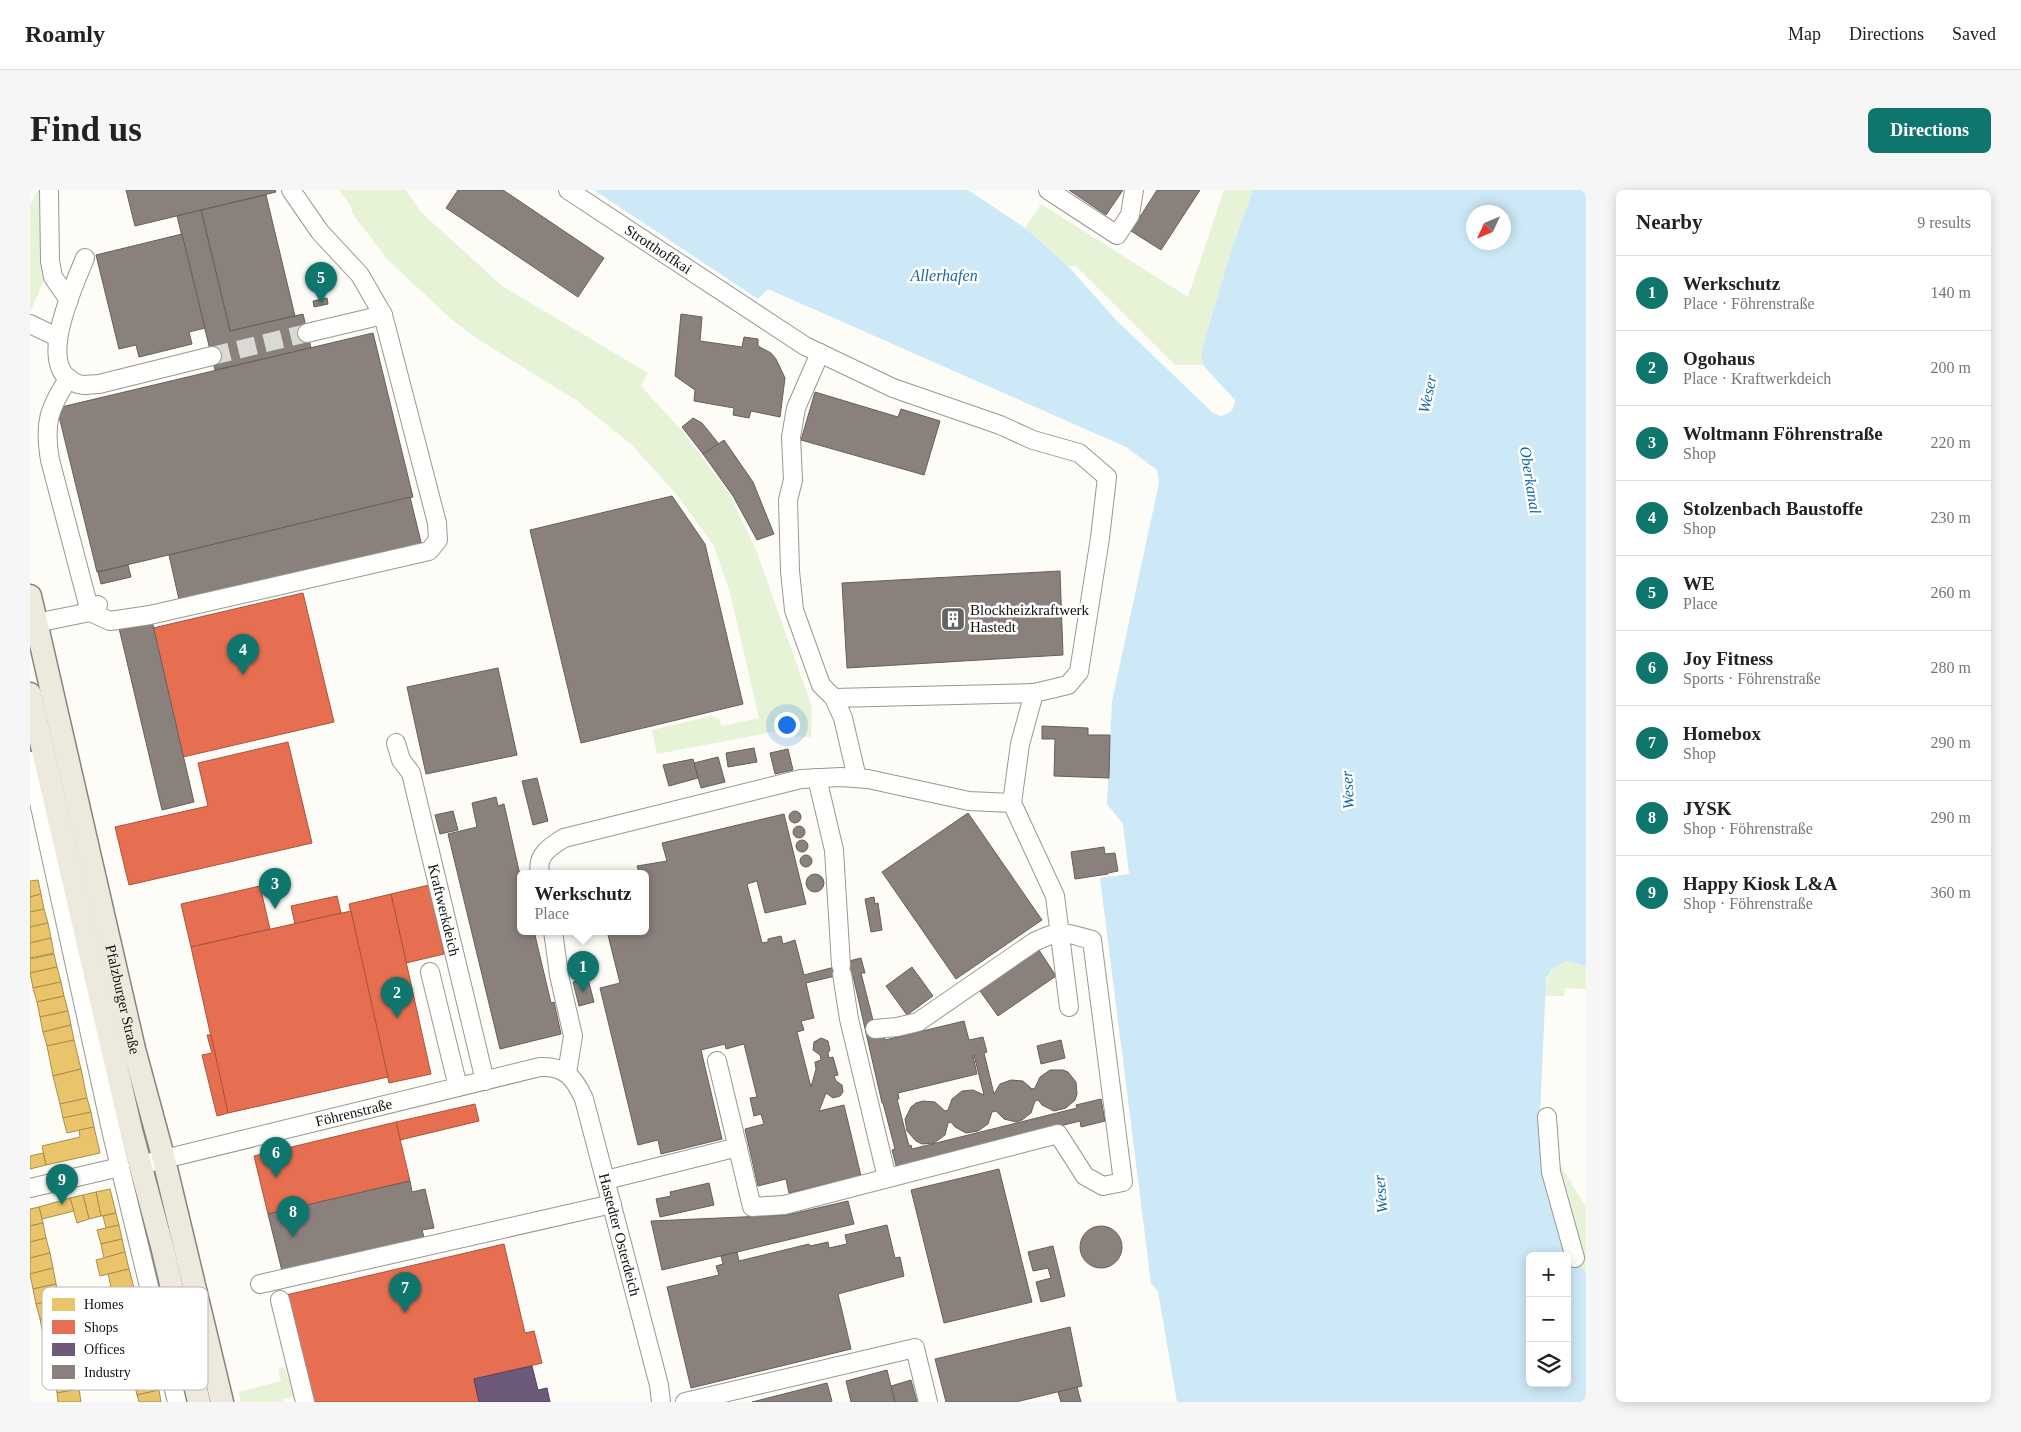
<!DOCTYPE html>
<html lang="en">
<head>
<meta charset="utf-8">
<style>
  body { margin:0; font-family:Georgia,serif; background:#f6f6f6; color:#222 }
  .controls { position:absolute; right:15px; bottom:15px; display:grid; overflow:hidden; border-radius:8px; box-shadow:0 2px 12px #0003 }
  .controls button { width:45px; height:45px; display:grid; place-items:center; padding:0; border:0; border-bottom:1px solid #e0e0e0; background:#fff; color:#222; font:25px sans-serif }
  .compass { position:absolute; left:1436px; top:15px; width:45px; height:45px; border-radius:50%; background:#fff; box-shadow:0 2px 12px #0003; rotate:226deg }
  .you { position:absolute; left:756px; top:534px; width:18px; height:18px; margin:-12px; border:4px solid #fff; border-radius:50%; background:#1a73e8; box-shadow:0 0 0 8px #1a73e833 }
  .badge { display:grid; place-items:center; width:32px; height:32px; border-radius:50%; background:#0f766e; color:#fff; font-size:16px; font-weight:700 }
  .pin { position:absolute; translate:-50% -41px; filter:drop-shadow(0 1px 2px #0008) }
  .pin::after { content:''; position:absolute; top:26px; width:18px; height:15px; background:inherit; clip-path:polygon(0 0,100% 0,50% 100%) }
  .popup { position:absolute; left:487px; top:680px; width:132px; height:65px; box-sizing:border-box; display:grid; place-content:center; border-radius:8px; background:#fff; filter:drop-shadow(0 1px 4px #0005); font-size:16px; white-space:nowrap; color:#767676 }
  .popup b { font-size:19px; color:#222 }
  .popup::after { content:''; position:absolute; left:50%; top:100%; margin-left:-10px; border:10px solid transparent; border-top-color:#fff }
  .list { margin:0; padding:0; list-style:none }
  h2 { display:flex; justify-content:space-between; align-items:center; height:65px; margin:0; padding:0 20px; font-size:21px }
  h2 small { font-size:16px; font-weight:400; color:#767676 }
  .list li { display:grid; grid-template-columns:32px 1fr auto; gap:15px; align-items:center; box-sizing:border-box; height:75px; padding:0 20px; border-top:1px solid #e0e0e0 }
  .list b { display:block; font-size:19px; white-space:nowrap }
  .list p { margin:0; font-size:16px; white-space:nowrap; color:#767676 }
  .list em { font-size:16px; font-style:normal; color:#767676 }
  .icon { flex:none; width:28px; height:28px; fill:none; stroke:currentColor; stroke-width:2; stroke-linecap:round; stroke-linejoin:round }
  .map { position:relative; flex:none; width:1556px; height:1212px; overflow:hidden; border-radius:8px }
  header { display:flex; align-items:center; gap:30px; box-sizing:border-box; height:70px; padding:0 25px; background:#fff; border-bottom:1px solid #e0e0e0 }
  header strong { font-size:24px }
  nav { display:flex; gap:28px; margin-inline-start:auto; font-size:18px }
  .intro { display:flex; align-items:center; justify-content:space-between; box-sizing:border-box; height:120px; padding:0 30px }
  h1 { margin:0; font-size:35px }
  .button { padding:12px 22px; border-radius:8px; background:#0f766e; color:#fff; font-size:18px; font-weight:700 }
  main { display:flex; gap:30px; padding:0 30px }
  aside { flex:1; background:#fff; border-radius:8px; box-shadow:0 2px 12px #0003 }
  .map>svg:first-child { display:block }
  .green { fill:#e7f3d7 }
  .water { fill:#cde8f7; fill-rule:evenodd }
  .homes { fill:#e9c46a; stroke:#a88e4f }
  .shops { fill:#e76f51; stroke:#a7533e }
  .offices { fill:#6d597a; stroke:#51435a }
  .industry { fill:#8a817c; stroke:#665f5c }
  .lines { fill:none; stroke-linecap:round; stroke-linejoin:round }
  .minor-tunnel { stroke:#dad9d4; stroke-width:18; stroke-dasharray:18 9; stroke-linecap:butt }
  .minor-casing { stroke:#979795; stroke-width:20 }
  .major-casing { stroke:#858482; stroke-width:25 }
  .minor { stroke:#fffffe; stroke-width:18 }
  .major { stroke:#ede9dc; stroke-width:22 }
  .labels { text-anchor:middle; stroke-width:5; stroke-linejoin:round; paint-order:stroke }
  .street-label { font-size:15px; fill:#111; stroke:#fff }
  .poi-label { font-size:15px; fill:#111; stroke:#fff; text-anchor:start }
  .water-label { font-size:16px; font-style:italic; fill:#1768a6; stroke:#fff }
  .key { fill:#fff; stroke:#b8b8b8; stroke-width:1 }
  .key-label { font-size:14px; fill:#111 }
</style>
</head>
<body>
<header>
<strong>Roamly</strong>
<nav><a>Map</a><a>Directions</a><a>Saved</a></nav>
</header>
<div class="intro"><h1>Find us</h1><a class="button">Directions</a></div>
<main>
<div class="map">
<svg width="1556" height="1212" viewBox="0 0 1556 1212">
  <rect width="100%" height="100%" fill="#fdfcf7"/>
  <g class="green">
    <polygon points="8,0 14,0 17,83 0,122 0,14"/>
    <polygon points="309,0 376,0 391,22 472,96 618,183 611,196 652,241 699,303 726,360 782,517 781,547 754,546 748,541 627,564 622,540 681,526 689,529 691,536 729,528 700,403 684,356 647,305 602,255 546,210 448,149 421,129 357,69 322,23 321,16"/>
    <polygon points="1194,0 1223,0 1202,58 1171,162 1173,175 1145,175 1046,76 1038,76 995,38 1011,14 1158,107"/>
    <path d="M1536,771L1556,776V799L1535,798L1534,806H1515C1516,789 1519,777 1536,771Z"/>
    <polygon points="1523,947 1528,948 1529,973 1556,1017 1556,1084 1548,1072 1525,980"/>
    <polygon points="255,1177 258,1189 264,1188 269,1206 253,1209 254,1212 211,1212 209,1202 251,1191 248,1179"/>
  </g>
  <path class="water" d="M564,0H938L995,38L1038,76L1085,129L1182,222L1190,226C1201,224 1204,220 1205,210L1173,175L1171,162L1202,58L1223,0H1556V776L1536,771L1522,779L1516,789L1510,928L1512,984L1537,1066H1500V1193H1537V1068L1548,1072L1556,1084V1212H1147L1128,1101L1121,1093L1070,688L1099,684L1093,634L1077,614L1082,511L1129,293L1127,280L1096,257L738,99L728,109ZM1444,22H1474V52H1444Z"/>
  <g class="homes">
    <polygon points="8,690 11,704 0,707 0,691"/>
    <polygon points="11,704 14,719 0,722 0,707"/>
    <polygon points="14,719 18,733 0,737 0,722"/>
    <polygon points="18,733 21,748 0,753 0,737"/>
    <polygon points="21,748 24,763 0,768 0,753"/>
    <polygon points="24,764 27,777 0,783 0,769"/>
    <polygon points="27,777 31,792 3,798 0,783"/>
    <polygon points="31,792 34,806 7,812 3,798"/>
    <polygon points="34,806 38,821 10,827 7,812"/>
    <polygon points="38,821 41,835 13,842 10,827"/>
    <polygon points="41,835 44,850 17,856 13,842"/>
    <polygon points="44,850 51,879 23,886 17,856"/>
    <polygon points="51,879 57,908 30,914 23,886"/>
    <polygon points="57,908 61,922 33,928 30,914"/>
    <polygon points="61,922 64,937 37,943 33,928"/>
    <polygon points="64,937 70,963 16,975 12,956 50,947 49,940"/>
    <polygon points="13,963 16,975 0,979 0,966"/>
    <polygon points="80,999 86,1023 71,1026 66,1002"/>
    <polygon points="66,1002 71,1026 59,1029 53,1005"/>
    <polygon points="53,1005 59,1029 47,1033 40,1008"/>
    <polygon points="40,1008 44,1021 12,1029 9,1017"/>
    <polygon points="9,1017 13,1033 0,1036 0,1019"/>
    <polygon points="86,1023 89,1035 76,1038 73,1026"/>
    <polygon points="13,1033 16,1048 0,1052 0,1036"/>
    <polygon points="89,1035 92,1049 71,1054 67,1040"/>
    <polygon points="16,1048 20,1063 0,1068 0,1052"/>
    <polygon points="92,1049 95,1062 74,1068 71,1054"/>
    <polygon points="95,1062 99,1079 70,1086 66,1070"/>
    <polygon points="20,1063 23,1078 0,1084 0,1068"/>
    <polygon points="23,1078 26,1094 3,1099 0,1084"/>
    <polygon points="99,1079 107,1109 85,1115 78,1084"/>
    <polygon points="26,1094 30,1109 6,1114 3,1099"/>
    <polygon points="30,1109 33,1124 10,1129 6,1114"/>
    <polygon points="107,1109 110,1122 88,1127 85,1115"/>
    <polygon points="110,1122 113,1135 92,1140 88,1127"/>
    <polygon points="33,1124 36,1139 13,1144 10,1129"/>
    <polygon points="113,1135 116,1148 95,1153 92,1140"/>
    <polygon points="36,1139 40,1155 17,1159 13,1144"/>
    <polygon points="116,1148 119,1161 98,1166 95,1153"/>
    <polygon points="40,1155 43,1170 20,1175 17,1159"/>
    <polygon points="119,1161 122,1174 101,1179 98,1166"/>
    <polygon points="43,1170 46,1186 24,1190 20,1175"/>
    <polygon points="122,1174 126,1187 104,1192 101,1179"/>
    <polygon points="46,1186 49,1199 27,1203 24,1190"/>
    <polygon points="126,1187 129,1200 107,1205 104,1192"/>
    <polygon points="49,1199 51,1212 28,1212 27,1203"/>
    <polygon points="129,1200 131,1212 109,1212 107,1205"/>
  </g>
  <g class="shops">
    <polygon points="273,403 304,532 153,567 123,438"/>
    <polygon points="258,552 282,653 99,695 85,637 178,616 168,573"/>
    <polygon points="399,695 414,764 376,773 361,704"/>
    <polygon points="230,696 240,739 161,757 151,714"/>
    <polygon points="361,704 401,884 359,893 319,714"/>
    <polygon points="307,706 311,723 265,734 261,716"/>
    <polygon points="321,721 358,887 198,923 161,757"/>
    <polygon points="177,845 181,845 198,923 187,926 172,865 182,863"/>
    <polygon points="445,914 449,931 370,950 366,932"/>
    <polygon points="366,932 380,991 238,1024 224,966"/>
    <polygon points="474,1054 495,1143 504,1141 512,1173 444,1189 449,1212 281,1212 256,1105"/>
  </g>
  <polygon class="offices" points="502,1176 508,1200 517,1198 520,1212 449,1212 444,1189"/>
  <g class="industry">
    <polygon points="96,0 245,0 246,2 105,36"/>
    <polygon points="428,0 473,0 574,68 548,107 416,18"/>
    <polygon points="1039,0 1093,0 1076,25"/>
    <polygon points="1127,0 1170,0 1131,60 1101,41"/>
    <polygon points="236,5 265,126 200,141 171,20"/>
    <polygon points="171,20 200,141 273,124 281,158 185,180 147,26"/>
    <polygon points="152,44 175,138 159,142 162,154 109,167 106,155 89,159 66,65"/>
    <polygon points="297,108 298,114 284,117 283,111"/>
    <polygon points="651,124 672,127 670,151 712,157 714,147 728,149 728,156 741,163 746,169 755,188 750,227 721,221 719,228 703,225 704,218 664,211 665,200 645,186"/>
    <polygon points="343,143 383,307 67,382 27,218"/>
    <polygon points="785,202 868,227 871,219 910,231 894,285 771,250"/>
    <polygon points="663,228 672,233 689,254 673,264 652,237"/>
    <polygon points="694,250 723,292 744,344 727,350 703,306 673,264"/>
    <polygon points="642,306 675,354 713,514 551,553 500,340"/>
    <polygon points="380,307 392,356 150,414 139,365"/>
    <polygon points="98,375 101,387 71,394 68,382"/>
    <polygon points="1030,381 1033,465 817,478 812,393"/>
    <polygon points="122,431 164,612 132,620 89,438"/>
    <polygon points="468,478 487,565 396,584 377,497"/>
    <polygon points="1012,536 1058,538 1058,545 1080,545 1079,588 1024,586 1025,549 1012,549"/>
    <polygon points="724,558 727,572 698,577 696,563"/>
    <polygon points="758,559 763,580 745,584 740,563"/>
    <polygon points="688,567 695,592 671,598 664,573"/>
    <polygon points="663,569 668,588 639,596 633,575"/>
    <polygon points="507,588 518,631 503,635 492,591"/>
    <polygon points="466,607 468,616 474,614 490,685 490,741 504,741 521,813 524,812 531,844 470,859 418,644 447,637 442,613"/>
    <circle cx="765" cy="627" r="6"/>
    <polygon points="423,621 428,640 410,644 405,625"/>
    <polygon points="938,623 1012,730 926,789 852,682"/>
    <polygon points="754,624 776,714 735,723 727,691 717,694 732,753 738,752 738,749 751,746 753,754 765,750 774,785 816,774 815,772 831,768 835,783 831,783 847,846 854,845 855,850 934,831 939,850 953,847 957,862 954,863 964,904 970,894 981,890 993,891 1002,899 1005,898 1010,887 1020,880 1033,880 1038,882 1046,892 1047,904 1045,910 1036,918 1024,921 1012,915 1008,910 1005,911 1001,923 992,930 986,932 974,929 966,921 962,922 958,934 948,941 936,943 925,937 921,932 918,933 915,945 904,953 892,954 886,951 877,941 875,929 881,917 886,913 893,911 905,912 915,921 918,920 922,909 932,901 943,900 954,905 944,865 943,866 947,884 868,903 869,909 867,909 879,956 881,955 882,959 1047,918 1046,915 1071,909 1075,931 1051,937 1050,931 885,972 867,979 862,960 865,959 853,913 852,913 823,786 819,787 818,783 776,793 784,828 771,831 774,840 767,842 781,897 786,879 785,872 791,870 790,865 783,860 784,852 791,848 798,851 800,860 798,863 799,868 803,867 808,885 804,886 806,891 812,895 813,902 810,906 803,908 796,903 789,921 814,915 831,986 759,1003 756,989 728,996 715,939 734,934 731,924 724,926 720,908 727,907 714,854 696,859 695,854 671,860 692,949 631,964 628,950 608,955 570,798 590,793 577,741 616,741 616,683 603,683 609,682 607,676 637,671 632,653"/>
    <circle cx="769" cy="642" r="6"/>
    <circle cx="772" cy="656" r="6"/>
    <polygon points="1074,657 1075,664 1085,663 1088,681 1078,683 1078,684 1045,689 1041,662"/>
    <circle cx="776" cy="671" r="6"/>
    <circle cx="785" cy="693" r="9"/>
    <polygon points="844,707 845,714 848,713 852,740 841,742 835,709"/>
    <polygon points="1009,760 1026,786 968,826 950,801"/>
    <polygon points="882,777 903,806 877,825 856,796"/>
    <polygon points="558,789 564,812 549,816 543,792"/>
    <polygon points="1031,850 1035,868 1011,874 1007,856"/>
    <polygon points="969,979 1002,1112 914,1133 881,1000"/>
    <polygon points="380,991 382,1002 395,999 404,1038 392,1040 395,1051 253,1085 238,1024"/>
    <polygon points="679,993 684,1015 630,1027 626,1009 641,1006 640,1002"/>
    <polygon points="818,1011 824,1034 632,1080 621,1031 757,1025"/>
    <polygon points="857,1035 865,1068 870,1067 874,1086 808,1104 821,1159 661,1198 637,1097 689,1085 686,1076 693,1074 691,1066 707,1062 709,1071 779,1054 780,1056 798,1052 799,1058 817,1054 815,1045"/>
    <circle cx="1071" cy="1057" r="21"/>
    <polygon points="1023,1056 1035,1106 1011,1112 1006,1092 1021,1088 1018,1078 1003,1081 998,1062"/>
    <polygon points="1040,1137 1052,1196 986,1212 916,1212 905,1169"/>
    <polygon points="857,1180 865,1212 821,1212 816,1191"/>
    <polygon points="881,1190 887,1212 865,1212 861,1196"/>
    <polygon points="797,1193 802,1211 798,1212 722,1212"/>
    <polygon points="1047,1197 1051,1212 1031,1212 1028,1202"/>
  </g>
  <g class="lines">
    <polyline class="minor-tunnel" points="182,166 277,143"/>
    <defs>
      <g id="minor">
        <polyline points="19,0 20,71 23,87 39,110"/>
        <path id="s1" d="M538,0L775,156L863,198L970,235L1003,250L1049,263L1077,287L1070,348L1049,482L1038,495L1004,503L990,554L982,613L1025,706L1039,817"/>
        <polyline points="1018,0 1087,45 1100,25 1104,0"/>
        <path d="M55,68C44,96 0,186 53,195C58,195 64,194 69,194L182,166"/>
        <polyline points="0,134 27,147"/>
        <polyline points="277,143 353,125"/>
        <polyline points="790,163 766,218 761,247 763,290 758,310 760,381 764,420 791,495 804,508 813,528 827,588"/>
        <path d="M39,188C18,219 14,234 20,270L60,422"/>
        <polyline points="60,422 80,431 120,425 399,361 408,350 407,333 353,125 330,85 290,42 261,0"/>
        <polyline points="6,433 60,422 68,415"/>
        <polyline points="804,508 1004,503"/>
        <path id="s2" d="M366,553L371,570L381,583L455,891"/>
        <polyline points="0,571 82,944 147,1212"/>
        <polyline points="787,588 804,660 811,775"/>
        <path d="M510,683C506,665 521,656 534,648L771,589L811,587L838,589L939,611L982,613"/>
        <polyline points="523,741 529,785 543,846 537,883"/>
        <polyline points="400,782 428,897"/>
        <polyline points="812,784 819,829 857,988"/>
        <path d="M687,871L722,1017L754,1015L1028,944L1055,986L1073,996L1093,992L1062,750C1034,743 1032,738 1004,752L888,832L867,837L845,839"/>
        <polyline points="1517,927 1521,982 1545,1068"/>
        <path id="s3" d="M110,975L510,877C535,876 544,887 554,909L629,1195L631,1212"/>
        <polyline points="576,990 708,957"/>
        <polyline points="0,998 90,977"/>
        <polyline points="230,1094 582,1014"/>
        <polyline points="250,1110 275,1212"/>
        <polyline points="655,1212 885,1158 898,1212"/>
      </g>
      <g id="major">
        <path id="s4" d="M0,406L104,859L134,970L192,1212"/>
        <polyline points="0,504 101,940 133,1060 169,1212"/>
      </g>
    </defs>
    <use href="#minor" class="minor-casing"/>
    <use href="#major" class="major-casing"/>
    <use href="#minor" class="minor"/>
    <use href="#major" class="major"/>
  </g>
  <defs>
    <symbol id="building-square" viewBox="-11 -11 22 22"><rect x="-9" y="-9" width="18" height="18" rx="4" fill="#646362" stroke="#fff"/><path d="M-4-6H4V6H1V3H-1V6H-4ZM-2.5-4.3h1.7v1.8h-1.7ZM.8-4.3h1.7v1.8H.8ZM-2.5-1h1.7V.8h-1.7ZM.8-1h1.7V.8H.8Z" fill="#fff"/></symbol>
  </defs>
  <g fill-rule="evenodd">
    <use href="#building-square" x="909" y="415" width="28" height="28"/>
  </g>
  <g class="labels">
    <g class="street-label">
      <text dy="5" stroke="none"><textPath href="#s1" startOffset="108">Strotthoffkai</textPath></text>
      <text dy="5" stroke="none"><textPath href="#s2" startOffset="175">Kraftwerkdeich</textPath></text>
      <text dy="5" stroke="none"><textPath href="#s4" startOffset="414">Pfalzburger Straße</textPath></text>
      <text dy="5" stroke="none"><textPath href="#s3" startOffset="220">Föhrenstraße</textPath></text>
      <text dy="5" stroke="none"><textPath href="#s3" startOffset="611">Hastedter Osterdeich</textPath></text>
    </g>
    <g class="poi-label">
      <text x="940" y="425">Blockheizkraftwerk<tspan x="940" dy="17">Hastedt</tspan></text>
    </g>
    <g class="water-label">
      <text x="914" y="91">Allerhafen</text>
      <text transform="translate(1397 204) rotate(-78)" y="6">Weser</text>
      <text transform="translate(1501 290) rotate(81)" y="6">Oberkanal</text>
      <text transform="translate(1317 600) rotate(-93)" y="6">Weser</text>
      <text transform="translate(1350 1004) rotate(-95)" y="6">Weser</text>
    </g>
  </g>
  <rect x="12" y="1097" width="166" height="103" rx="8" class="key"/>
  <rect x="22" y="1108" width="23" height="13" fill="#e9c46a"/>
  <rect x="22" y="1130" width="23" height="14" fill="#e76f51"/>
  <rect x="22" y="1153" width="23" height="13" fill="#6d597a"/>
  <rect x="22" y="1175" width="23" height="14" fill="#8a817c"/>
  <g class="key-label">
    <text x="54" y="1119">Homes</text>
    <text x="54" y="1142">Shops</text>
    <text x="54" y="1164">Offices</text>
    <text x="54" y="1187">Industry</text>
  </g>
</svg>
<div class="controls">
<button>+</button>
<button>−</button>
<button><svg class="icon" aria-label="layers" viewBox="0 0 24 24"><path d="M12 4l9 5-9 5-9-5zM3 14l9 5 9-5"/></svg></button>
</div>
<svg class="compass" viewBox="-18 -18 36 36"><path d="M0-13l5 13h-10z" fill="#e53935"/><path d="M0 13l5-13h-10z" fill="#767676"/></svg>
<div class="you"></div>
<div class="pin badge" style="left:553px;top:802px">1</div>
<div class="popup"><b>Werkschutz</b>Place</div>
<div class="pin badge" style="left:367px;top:828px">2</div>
<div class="pin badge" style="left:245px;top:719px">3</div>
<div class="pin badge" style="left:213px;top:485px">4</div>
<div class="pin badge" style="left:291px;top:113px">5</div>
<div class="pin badge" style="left:246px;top:988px">6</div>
<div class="pin badge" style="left:375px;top:1123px">7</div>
<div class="pin badge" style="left:263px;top:1047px">8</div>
<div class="pin badge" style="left:32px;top:1015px">9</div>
</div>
<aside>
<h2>Nearby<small>9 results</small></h2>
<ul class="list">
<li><span class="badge">1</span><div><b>Werkschutz</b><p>Place · Föhrenstraße</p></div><em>140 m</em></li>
<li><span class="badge">2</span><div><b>Ogohaus</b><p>Place · Kraftwerkdeich</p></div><em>200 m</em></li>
<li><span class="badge">3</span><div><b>Woltmann Föhrenstraße</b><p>Shop</p></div><em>220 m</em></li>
<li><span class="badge">4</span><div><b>Stolzenbach Baustoffe</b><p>Shop</p></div><em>230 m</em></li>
<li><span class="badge">5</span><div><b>WE</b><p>Place</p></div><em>260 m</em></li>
<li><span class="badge">6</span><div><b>Joy Fitness</b><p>Sports · Föhrenstraße</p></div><em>280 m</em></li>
<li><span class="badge">7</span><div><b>Homebox</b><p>Shop</p></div><em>290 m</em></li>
<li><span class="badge">8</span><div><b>JYSK</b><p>Shop · Föhrenstraße</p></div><em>290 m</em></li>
<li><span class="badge">9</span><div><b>Happy Kiosk L&amp;A</b><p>Shop · Föhrenstraße</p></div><em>360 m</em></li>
</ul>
</aside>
</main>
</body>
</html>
